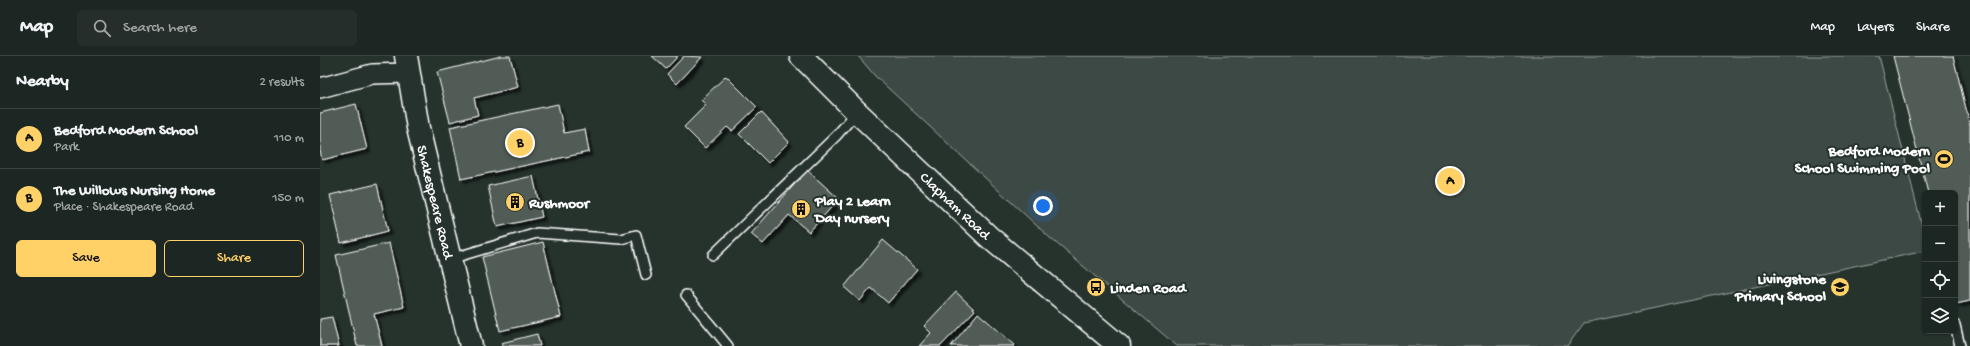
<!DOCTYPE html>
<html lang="en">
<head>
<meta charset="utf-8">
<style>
  body { margin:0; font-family:"Gochi Hand",sans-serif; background:#252e2a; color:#f1f3f6 }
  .controls { position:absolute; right:12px; bottom:12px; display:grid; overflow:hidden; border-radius:6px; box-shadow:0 1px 3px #0004 }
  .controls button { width:36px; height:36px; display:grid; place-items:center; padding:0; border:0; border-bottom:1px solid #3a4340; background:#1c2622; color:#f1f3f6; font:20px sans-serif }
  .you { position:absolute; left:723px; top:150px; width:14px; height:14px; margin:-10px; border:3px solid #fff; border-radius:50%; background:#1a73e8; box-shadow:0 0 0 6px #1a73e833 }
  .badge { display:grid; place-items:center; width:26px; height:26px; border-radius:50%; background:#ffd166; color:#111; font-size:13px; font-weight:700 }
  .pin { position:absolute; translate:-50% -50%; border:2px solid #fff; box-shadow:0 1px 4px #0006 }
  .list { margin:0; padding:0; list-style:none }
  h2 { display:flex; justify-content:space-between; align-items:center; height:52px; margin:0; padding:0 16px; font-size:17px }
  h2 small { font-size:13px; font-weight:400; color:#a0a5a5 }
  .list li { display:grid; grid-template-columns:26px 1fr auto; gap:12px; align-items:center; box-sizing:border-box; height:60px; padding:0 16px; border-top:1px solid #3a4340 }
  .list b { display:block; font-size:15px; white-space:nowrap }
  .list p { margin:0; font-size:13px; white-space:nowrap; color:#a0a5a5 }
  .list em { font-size:13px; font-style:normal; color:#a0a5a5 }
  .actions { display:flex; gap:8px; padding:12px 16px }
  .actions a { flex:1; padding:9px 0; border:1px solid #ffd166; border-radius:6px; text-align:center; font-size:14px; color:#ffd166 }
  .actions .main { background:#ffd166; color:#111 }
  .icon { flex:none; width:22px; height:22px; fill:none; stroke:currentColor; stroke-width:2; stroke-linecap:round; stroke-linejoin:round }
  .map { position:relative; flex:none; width:1650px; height:290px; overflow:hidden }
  header { display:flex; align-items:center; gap:24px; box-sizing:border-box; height:56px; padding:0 20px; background:#1c2622; border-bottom:1px solid #3a4340 }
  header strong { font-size:19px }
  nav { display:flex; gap:22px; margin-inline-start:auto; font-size:14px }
  .search { width:280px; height:36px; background:#252e2a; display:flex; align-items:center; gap:10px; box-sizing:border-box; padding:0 14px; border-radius:6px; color:#a0a5a5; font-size:15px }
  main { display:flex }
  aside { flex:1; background:#1c2622 }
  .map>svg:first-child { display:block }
  .green { fill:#3e4944; stroke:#9ea4a2 }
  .building { fill:#515c57; stroke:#fff; filter:url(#shadow) }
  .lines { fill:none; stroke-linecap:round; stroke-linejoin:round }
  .lane-casing { stroke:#fff; stroke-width:12 }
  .street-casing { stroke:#fff; stroke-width:22 }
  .primary-casing { stroke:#fff; stroke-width:25 }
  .lane { stroke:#26332d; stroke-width:9 }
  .street { stroke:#26332d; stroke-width:19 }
  .primary { stroke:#26332d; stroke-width:22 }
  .labels { text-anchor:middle; stroke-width:4; stroke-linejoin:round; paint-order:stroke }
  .poi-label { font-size:15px; font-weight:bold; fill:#fff; stroke:#26332d; text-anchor:start }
  .street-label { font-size:15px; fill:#fff; stroke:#26332d }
</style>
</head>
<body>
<header>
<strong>Map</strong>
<div class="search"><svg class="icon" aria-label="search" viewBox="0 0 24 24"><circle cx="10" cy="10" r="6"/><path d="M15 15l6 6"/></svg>Search here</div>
<nav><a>Map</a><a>Layers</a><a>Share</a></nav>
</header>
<main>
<aside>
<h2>Nearby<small>2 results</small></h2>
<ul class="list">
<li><span class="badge">A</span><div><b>Bedford Modern School</b><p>Park</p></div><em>110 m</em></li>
<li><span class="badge">B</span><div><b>The Willows Nursing Home</b><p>Place · Shakespeare Road</p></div><em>150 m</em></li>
</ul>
<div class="actions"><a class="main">Save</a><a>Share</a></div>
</aside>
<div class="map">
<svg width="1650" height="290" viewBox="0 0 1650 290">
  <defs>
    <filter id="shadow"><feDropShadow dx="3.5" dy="3.5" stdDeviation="1" flood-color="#0009"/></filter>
  </defs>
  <rect width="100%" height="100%" fill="#26332d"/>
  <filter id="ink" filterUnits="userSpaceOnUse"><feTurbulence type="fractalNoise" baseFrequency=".025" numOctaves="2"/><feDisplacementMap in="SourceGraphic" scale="8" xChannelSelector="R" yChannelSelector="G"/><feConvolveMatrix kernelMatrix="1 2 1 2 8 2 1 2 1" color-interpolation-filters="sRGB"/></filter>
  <g filter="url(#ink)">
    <polygon class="green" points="538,0 1559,0 1605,182 1605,195 1264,267 1247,290 857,290 729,181 555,20"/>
    <g class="building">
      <polygon points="181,0 190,0 198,31 154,42 158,59 130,66 117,16"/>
      <polygon points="332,0 358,0 346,13"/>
      <polygon points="364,0 382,1 357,28 347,18"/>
      <polygon points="1573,0 1633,0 1650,69 1650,245 1636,248 1635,245 1635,137 1608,137"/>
      <polygon points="406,20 437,51 412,75 407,71 385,92 364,71 386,49 381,44"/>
      <polygon points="36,48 47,93 2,104 0,94 0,57"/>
      <polygon points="238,48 244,77 265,73 269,96 141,123 130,71"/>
      <polygon points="441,56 469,86 448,107 419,78"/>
      <polygon points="487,114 519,143 489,176 469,159 443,188 431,178"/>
      <polygon points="213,120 222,161 177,171 168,130"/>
      <polygon points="57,128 68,175 21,187 10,139"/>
      <polygon points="563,184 597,213 568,247 551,232 540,245 524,231"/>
      <polygon points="223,186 241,261 180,275 162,201"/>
      <polygon points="69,187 84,251 54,258 62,290 37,290 16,199"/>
      <polygon points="636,236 655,254 621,290 599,290 611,277 604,270"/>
      <polygon points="658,257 695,289 694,290 631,290"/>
      <polygon points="12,261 19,290 0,290 0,263"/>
      <polygon points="217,278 220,290 182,290 181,287"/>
    </g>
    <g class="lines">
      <defs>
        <g id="lane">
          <polyline points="393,199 516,80 537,56"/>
          <polyline points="130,203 217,177 301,183 316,179 326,219"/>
          <polyline points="366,239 408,290"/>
          <polyline points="1635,269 1640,290"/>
        </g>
        <polyline id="street" points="0,32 52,18 89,17"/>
        <g id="primary">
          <path id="s1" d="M86,0L98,72L151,290"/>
          <path id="s2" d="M481,0L537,56L669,181L799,290"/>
        </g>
      </defs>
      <use href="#lane" class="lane-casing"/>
      <use href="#street" class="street-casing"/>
      <use href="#primary" class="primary-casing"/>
      <use href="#lane" class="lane"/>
      <use href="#street" class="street"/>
      <use href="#primary" class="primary"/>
    </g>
  </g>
  <defs>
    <symbol id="stadium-disc" viewBox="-11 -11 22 22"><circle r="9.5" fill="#ffd166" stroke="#26332d"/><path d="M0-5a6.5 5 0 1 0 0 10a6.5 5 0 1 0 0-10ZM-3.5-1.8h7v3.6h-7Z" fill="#111"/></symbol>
    <symbol id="building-disc" viewBox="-11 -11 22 22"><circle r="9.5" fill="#ffd166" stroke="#26332d"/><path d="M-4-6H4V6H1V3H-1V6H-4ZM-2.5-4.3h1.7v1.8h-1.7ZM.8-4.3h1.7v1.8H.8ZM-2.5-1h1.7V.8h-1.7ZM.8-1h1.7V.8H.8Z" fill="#111"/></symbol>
    <symbol id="bus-disc" viewBox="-11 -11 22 22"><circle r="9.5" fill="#ffd166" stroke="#26332d"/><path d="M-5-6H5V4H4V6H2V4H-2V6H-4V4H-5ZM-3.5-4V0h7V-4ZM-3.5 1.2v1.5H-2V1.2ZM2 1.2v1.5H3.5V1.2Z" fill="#111"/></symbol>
    <symbol id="school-disc" viewBox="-11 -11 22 22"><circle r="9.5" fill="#ffd166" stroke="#26332d"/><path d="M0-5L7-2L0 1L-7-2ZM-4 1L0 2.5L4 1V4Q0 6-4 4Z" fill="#111"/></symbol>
  </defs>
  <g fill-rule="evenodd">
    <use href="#stadium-disc" x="1613" y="92" width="22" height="22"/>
    <use href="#building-disc" x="184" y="135" width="22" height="22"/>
    <use href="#building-disc" x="470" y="142" width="22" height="22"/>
    <use href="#bus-disc" x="765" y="220" width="22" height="22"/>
    <use href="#school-disc" x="1509" y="220" width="22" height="22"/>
  </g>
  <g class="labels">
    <g class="poi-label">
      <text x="1610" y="99" text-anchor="end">Bedford Modern<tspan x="1610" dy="17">School Swimming Pool</tspan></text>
      <text x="495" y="149">Play 2 Learn<tspan x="495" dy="17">Day nursery</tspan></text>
      <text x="209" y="151">Rushmoor</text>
      <text x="1506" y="227" text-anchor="end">Livingstone<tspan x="1506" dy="17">Primary School</tspan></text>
      <text x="790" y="236">Linden Road</text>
    </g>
    <g class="street-label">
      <text dy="5" stroke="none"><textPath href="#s1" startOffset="149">Shakespeare Road</textPath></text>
      <text dy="5" stroke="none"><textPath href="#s2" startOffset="215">Clapham Road</textPath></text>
    </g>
  </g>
</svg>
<div class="controls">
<button>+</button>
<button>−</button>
<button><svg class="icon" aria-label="locate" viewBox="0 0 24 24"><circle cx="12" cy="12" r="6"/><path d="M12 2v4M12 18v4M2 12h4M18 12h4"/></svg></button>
<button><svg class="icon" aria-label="layers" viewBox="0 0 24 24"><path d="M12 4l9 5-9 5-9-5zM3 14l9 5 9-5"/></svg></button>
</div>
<div class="you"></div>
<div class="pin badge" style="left:1130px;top:125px">A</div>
<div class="pin badge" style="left:200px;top:87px">B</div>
</div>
</main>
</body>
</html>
